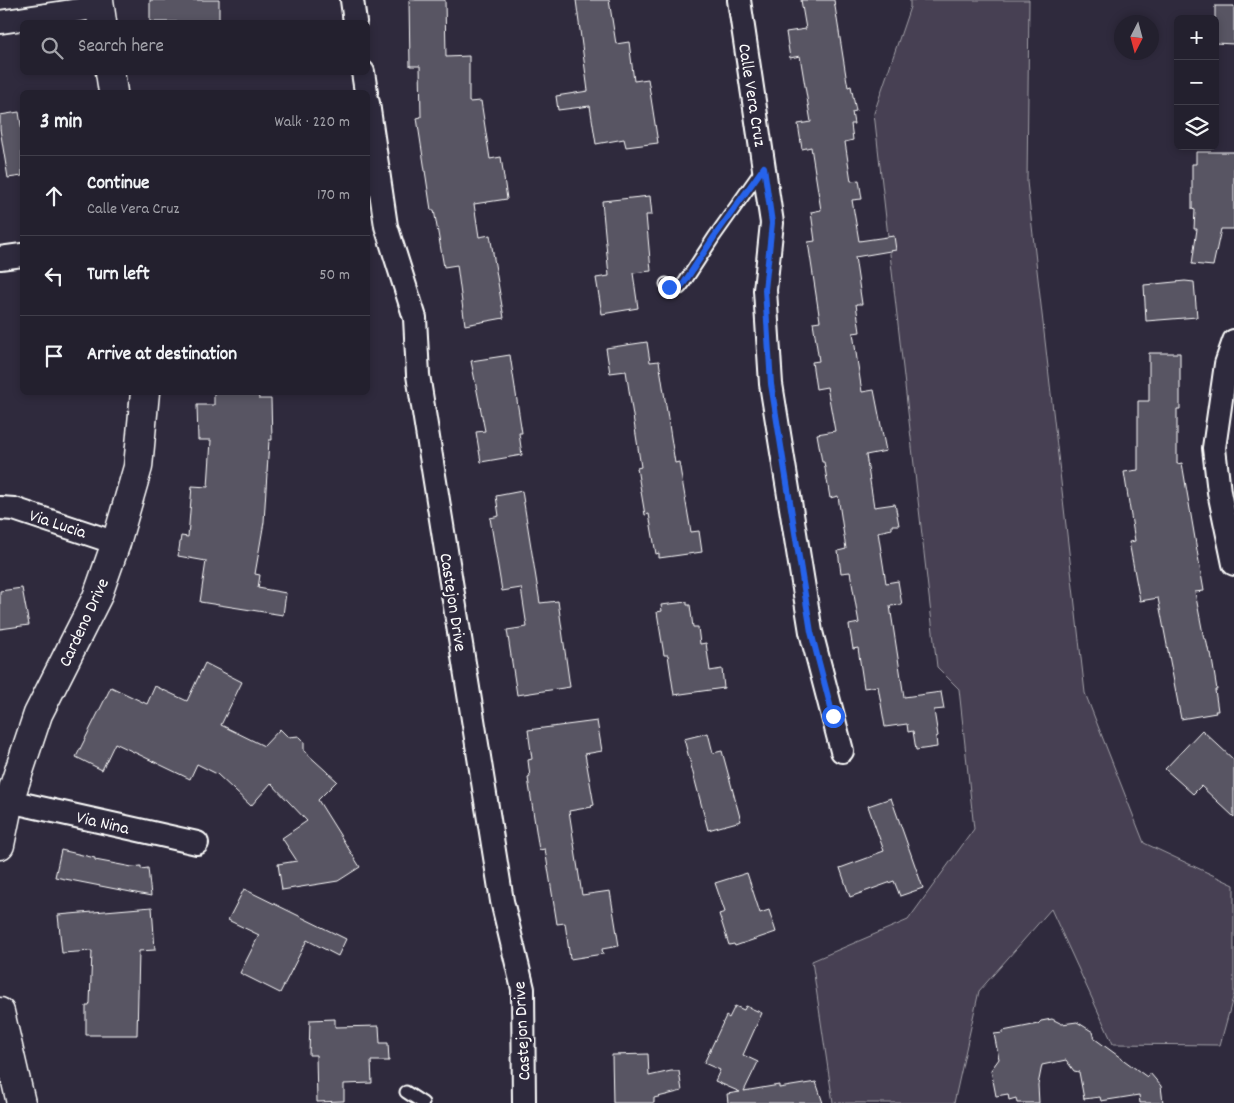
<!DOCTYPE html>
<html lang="en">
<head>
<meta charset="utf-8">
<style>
  body { margin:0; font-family:Dekko,sans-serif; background:#2b2836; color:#f1f3f6 }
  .controls { position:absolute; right:15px; top:15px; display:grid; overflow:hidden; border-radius:8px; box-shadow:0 2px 8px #0003 }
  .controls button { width:45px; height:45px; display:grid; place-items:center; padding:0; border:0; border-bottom:1px solid #403e4a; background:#23202e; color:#f1f3f6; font:25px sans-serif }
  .compass { position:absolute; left:1114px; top:15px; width:45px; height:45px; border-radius:50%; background:#23202e; box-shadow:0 2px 8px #0003; rotate:186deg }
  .stop { position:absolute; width:15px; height:15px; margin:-11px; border:4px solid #2563eb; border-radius:50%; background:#fff }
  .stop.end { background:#2563eb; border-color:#fff; box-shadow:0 1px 5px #0008 }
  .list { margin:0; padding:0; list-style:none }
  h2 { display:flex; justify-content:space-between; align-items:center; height:65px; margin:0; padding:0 20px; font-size:21px }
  h2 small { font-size:16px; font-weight:400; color:#a3a3aa }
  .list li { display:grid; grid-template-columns:32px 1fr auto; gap:15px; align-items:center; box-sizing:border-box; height:80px; padding:0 20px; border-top:1px solid #403e4a }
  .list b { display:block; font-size:19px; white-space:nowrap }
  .list p { margin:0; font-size:16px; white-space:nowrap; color:#a3a3aa }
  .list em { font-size:16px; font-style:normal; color:#a3a3aa }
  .icon { flex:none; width:28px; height:28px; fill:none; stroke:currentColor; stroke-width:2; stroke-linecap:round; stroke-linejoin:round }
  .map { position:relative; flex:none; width:1234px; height:1103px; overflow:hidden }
  .search { position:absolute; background:#23202e; box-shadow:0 2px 8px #0003; left:20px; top:20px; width:350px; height:55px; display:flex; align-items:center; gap:12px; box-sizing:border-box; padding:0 18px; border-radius:8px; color:#a3a3aa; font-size:19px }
  .panel { position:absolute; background:#23202e; box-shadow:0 2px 8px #0003; left:20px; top:90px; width:350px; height:305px; border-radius:8px }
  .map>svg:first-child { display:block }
  .green { fill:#464152; stroke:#a2a0a8 }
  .building { fill:#595564; stroke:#fff }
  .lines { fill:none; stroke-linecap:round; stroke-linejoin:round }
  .service-casing { stroke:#fff; stroke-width:15 }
  .minor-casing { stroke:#fff; stroke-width:26 }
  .tertiary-casing { stroke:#fff; stroke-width:31 }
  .service { stroke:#2f2a3d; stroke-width:11 }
  .minor { stroke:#2f2a3d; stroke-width:22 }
  .tertiary { stroke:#2f2a3d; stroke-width:28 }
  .route { stroke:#2563eb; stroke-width:6 }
  .labels { text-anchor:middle; stroke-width:5; stroke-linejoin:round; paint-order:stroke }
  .street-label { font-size:18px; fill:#fff; stroke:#2f2a3d }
</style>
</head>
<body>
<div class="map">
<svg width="1234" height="1103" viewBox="0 0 1234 1103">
  <rect width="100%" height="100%" fill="#2f2a3d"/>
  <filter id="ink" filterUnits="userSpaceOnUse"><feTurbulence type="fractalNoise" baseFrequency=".02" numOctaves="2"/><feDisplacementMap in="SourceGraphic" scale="10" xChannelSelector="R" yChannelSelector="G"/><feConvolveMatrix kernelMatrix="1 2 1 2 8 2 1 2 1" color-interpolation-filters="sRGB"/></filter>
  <g filter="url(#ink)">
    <polygon class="green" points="910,0 1029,0 1027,182 1085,693 1144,843 1234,885 1234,994 1220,1045 1113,1044 1051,909 979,991 954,1103 833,1103 812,961 908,920 974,829 959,689 937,667 874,113 910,7"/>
    <g class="building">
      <rect x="150" y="0" width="69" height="22"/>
      <polygon points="409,0 445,0 446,57 469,56 469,102 481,101 490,159 501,157 507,199 474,204 479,237 490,235 504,318 465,325 457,265 444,267 434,210 431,210 417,118 421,117 420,66 410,66"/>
      <polygon points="576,0 609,0 616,44 629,42 634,81 648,79 658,143 626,147 624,139 596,144 590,106 558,110 556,96 588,91"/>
      <polygon points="801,0 834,0 846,76 848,87 851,86 856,111 852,112 854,124 851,124 853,140 845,142 851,181 859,180 862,199 852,200 859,241 894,236 896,250 855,257 862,304 856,304 860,332 853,333 862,392 874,390 886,451 866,455 874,507 895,504 899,525 892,525 892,529 878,532 886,583 898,581 902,605 890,606 904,697 941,692 944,709 934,710 938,736 936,737 937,747 916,750 913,731 908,732 907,724 885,727 878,686 864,688 858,648 853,649 849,625 859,623 850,572 841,573 838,551 846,549 838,496 830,498 824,462 822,462 817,434 835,431 827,387 816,389 812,362 819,361 813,322 820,321 808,242 815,241 811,212 821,210 811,147 802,149 798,124 811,122 800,56 790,58 786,32 806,29"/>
      <polygon points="1215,6 1234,6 1234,44 1215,43"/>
      <polygon points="19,112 22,132 22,176 8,178 0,129 0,115"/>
      <polygon points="1196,152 1234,152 1234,229 1221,229 1213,266 1192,264 1197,229 1194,229 1195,210 1192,209 1192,164 1196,164"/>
      <polygon points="650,196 652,215 646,215 651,271 633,273 638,308 602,314 596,278 609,276 602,201"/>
      <polygon points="1185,281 1194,282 1197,317 1146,321 1144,285"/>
      <polygon points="647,342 650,362 659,361 675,463 679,462 691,532 699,531 702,552 659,558 659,553 656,554 649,514 645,515 637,468 641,467 626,371 610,373 606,348"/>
      <polygon points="1149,353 1180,353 1180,409 1177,409 1177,464 1182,463 1204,591 1195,592 1204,639 1206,639 1209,653 1211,653 1217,690 1215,690 1218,711 1215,711 1216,713 1181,719 1158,598 1140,601 1129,542 1135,541 1124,472 1138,470 1138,401 1149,401"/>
      <polygon points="510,355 522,433 519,433 522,455 481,462 476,432 485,431 471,361"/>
      <polygon points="214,392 258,392 259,399 271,399 272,440 269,440 264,522 255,574 260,575 258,588 286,593 283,615 200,602 206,561 178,556 181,536 188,537 192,486 208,487 211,440 198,440 197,405 214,405"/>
      <polygon points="522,491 540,603 558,601 570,687 517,695 507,630 527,627 521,588 502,591 490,518 499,516 496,496"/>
      <polygon points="22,588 29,625 0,629 0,591"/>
      <polygon points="687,602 687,605 690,605 693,627 698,627 700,644 706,643 710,671 722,669 724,688 674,695 668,655 664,655 657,612 662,611 661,605"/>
      <polygon points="205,663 242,682 221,725 264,746 280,729 288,737 299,736 304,741 304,751 337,781 318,800 360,867 338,881 282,890 278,864 297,861 282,838 307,821 271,783 251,806 217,774 197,764 190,779 115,743 102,770 76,757 111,687 147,704 155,686 187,701"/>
      <polygon points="597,721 602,751 585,754 594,805 591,806 592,807 569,811 582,895 610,891 619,946 602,949 603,954 570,959 565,923 557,924 545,849 539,850 528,778 530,777 528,760 532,759 528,730"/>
      <polygon points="1202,730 1234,760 1234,817 1201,786 1193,794 1165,769"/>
      <polygon points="708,733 713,753 722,751 741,821 708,830 684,739"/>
      <polygon points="891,798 923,888 900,896 894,881 850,897 840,868 873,856 873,855 884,851 868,806"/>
      <polygon points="61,850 95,858 95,860 132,867 141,866 141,869 148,868 151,896 55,877"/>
      <polygon points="747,873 760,913 769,910 776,932 735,946 734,944 729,945 719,914 725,912 715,883"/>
      <polygon points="244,889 346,939 338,956 307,940 280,993 240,973 259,935 228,920"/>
      <polygon points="152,907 155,950 139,951 137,1035 86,1035 86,1006 89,1006 90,1003 92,951 62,953 58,915"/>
      <polygon points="735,1006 744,1010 746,1006 762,1013 743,1055 758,1062 744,1091 779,1085 779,1088 816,1082 823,1103 728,1103 727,1094 740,1092 715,1081 720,1070 704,1063 726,1016 729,1018"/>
      <polygon points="335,1019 335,1027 379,1026 380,1043 388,1043 389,1061 371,1061 372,1083 344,1084 344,1101 317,1102 316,1055 309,1055 310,1020"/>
      <polygon points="1052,1019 1062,1024 1077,1022 1093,1032 1095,1039 1147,1077 1150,1073 1161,1086 1163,1103 1140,1103 1139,1095 1101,1101 1100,1097 1084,1099 1079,1072 1074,1071 1066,1060 1042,1065 1038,1085 1039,1103 1017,1103 1016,1098 1009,1100 1008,1094 996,1096 991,1070 999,1059 994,1034 1003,1033 1003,1031 1038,1024 1041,1021"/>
      <polygon points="648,1054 649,1076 671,1071 679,1071 682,1091 654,1098 654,1103 613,1103 612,1055"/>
    </g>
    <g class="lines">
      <defs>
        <g id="service">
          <polyline points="666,284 669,287 680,288 684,283 714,237 763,168"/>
          <polyline points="406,1092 423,1103"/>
        </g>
        <g id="minor">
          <polyline points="352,0 355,22"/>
          <polyline points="739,0 772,223 765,290 771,384 811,632 842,751"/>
          <polyline points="0,22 100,7"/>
          <polyline points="363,72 366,92"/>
          <polyline points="368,103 386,226 415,318 418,375 502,901 523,989 524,1103"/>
          <polyline points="0,258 22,255"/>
          <polyline points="1234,341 1226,364 1214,448 1219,492 1234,564"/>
          <polyline points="0,508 14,509 116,543"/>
          <polyline points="9,801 197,843"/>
        </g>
        <g id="tertiary">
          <polyline points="99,0 102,22"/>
          <polyline points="110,72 113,92"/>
          <polyline points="0,845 9,801 38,714 97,597 116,543 138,467 145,392"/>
          <polyline points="0,1012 21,1103"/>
        </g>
      </defs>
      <use href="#service" class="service-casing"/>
      <use href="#minor" class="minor-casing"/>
      <use href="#tertiary" class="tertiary-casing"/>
      <use href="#service" class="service"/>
      <use href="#minor" class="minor"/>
      <use href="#tertiary" class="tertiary"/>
    </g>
  </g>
  <g class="lines" filter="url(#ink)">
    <polyline class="route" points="669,287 680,288 684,283 714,237 764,167 772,223 765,290 771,384 811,632 833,716"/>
  </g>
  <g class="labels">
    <g class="street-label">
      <text transform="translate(753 95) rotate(81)" y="6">Calle Vera Cruz</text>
      <text transform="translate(58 523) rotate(18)" y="6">Via Lucia</text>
      <text transform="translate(454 602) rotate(81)" y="6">Castejon Drive</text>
      <text transform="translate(83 622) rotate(-65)" y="6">Cardeno Drive</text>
      <text transform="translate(103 822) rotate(13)" y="6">Via Nina</text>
      <text transform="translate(521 1031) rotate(-93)" y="6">Castejon Drive</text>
    </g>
  </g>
</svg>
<div class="controls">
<button>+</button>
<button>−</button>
<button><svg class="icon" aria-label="layers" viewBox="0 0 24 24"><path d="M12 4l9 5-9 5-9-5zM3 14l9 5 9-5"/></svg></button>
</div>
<svg class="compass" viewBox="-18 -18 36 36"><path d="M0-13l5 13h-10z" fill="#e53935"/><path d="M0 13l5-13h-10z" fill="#a3a3aa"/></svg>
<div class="stop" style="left:833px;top:716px"></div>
<div class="stop end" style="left:669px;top:287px"></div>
<div class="search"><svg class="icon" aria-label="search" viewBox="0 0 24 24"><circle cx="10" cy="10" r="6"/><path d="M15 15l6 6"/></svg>Search here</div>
<section class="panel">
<h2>3 min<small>Walk · 220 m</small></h2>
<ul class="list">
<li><svg class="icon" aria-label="ahead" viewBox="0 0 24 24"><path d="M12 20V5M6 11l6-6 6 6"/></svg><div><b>Continue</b><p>Calle Vera Cruz</p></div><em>170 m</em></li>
<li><svg class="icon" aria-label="left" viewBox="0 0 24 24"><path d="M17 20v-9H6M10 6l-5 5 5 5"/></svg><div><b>Turn left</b></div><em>50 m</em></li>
<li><svg class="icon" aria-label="arrive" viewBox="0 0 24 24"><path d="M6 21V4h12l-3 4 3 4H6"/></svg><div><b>Arrive at destination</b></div></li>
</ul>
</section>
</div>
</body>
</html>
